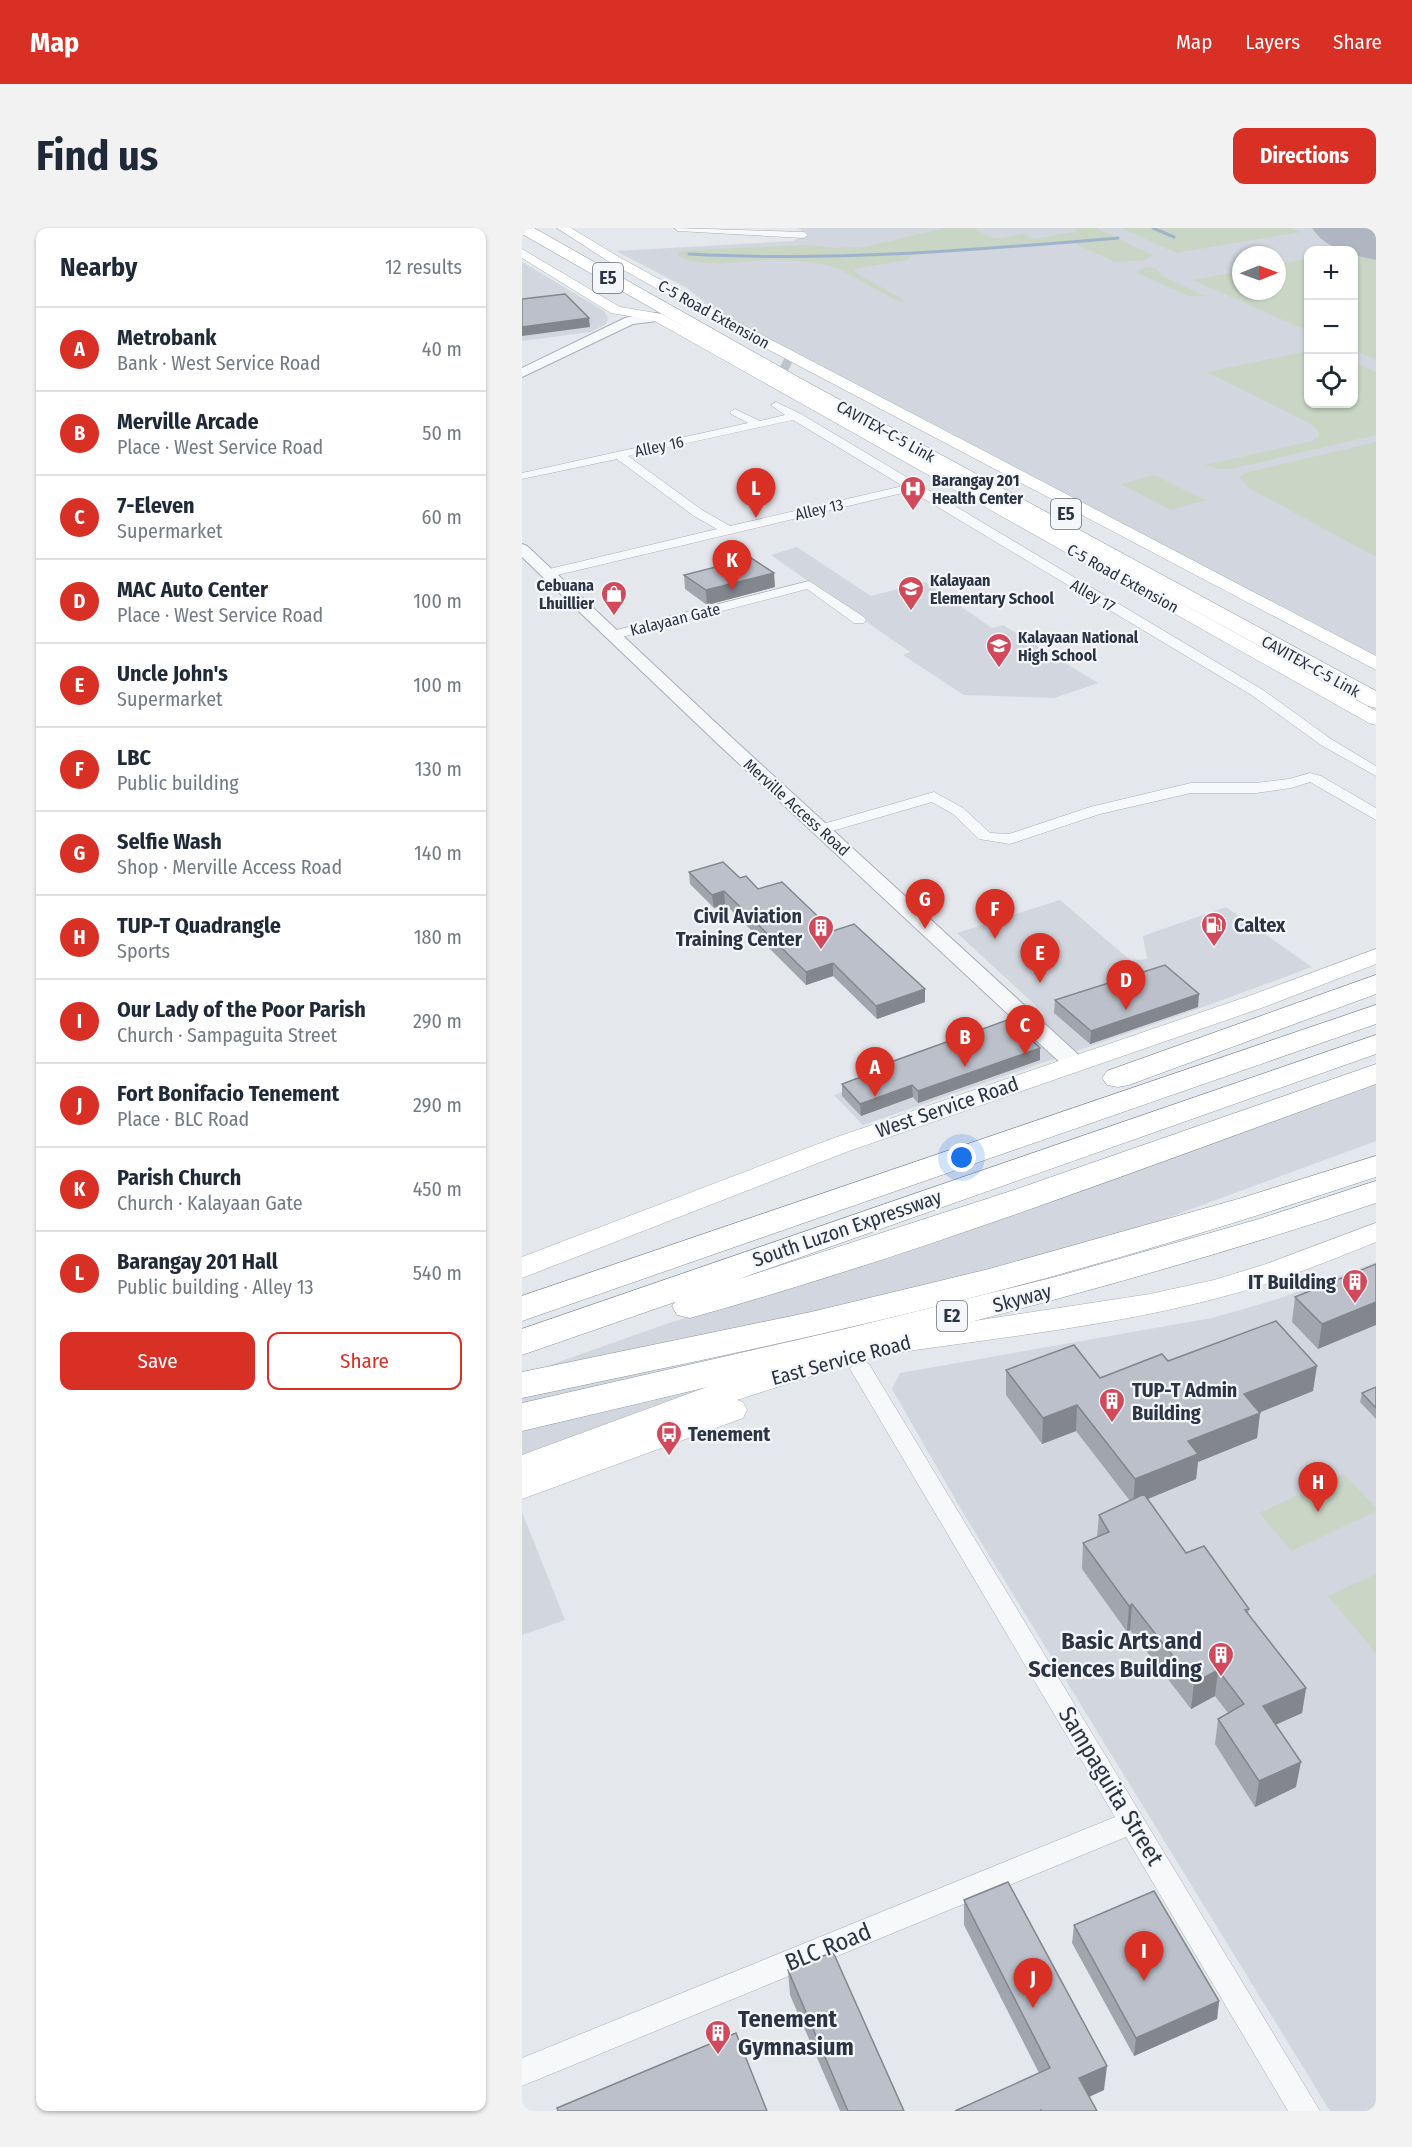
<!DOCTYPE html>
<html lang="en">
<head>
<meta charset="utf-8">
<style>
  body { margin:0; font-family:"Fira Sans Condensed",sans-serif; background:#f2f2f3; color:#1f2937 }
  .controls { position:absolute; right:18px; top:18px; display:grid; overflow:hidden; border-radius:12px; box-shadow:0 2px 4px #0004 }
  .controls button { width:54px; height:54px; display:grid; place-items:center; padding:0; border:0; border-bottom:2px solid #e0e1e3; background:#fff; color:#1f2937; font:30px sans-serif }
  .compass { position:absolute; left:710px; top:18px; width:54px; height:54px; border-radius:50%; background:#fff; box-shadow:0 2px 4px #0004; rotate:89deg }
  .you { position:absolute; left:440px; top:930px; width:21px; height:21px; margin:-15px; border:4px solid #fff; border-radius:50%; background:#1a73e8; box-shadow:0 0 0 9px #1a73e833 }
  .badge { display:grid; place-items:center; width:39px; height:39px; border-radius:50%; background:#d93025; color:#fff; font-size:20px; font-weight:700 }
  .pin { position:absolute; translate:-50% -50px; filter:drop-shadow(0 2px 3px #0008) }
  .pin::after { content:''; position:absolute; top:32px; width:21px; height:18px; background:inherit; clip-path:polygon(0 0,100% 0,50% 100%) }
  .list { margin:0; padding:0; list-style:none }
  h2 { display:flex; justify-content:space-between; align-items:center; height:78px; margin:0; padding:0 24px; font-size:26px }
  h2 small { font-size:20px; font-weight:400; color:#747a83 }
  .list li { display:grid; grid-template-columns:39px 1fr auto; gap:18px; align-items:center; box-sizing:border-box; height:84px; padding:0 24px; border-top:2px solid #e0e1e3 }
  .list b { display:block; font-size:22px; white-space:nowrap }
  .list p { margin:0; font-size:20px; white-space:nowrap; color:#747a83 }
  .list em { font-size:20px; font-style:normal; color:#747a83 }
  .actions { display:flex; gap:12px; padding:18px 24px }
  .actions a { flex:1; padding:14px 0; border:2px solid #d93025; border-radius:12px; text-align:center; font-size:21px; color:#d93025 }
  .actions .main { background:#d93025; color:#fff }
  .icon { flex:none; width:33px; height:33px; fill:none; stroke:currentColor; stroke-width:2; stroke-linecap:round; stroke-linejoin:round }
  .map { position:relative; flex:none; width:854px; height:1883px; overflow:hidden; border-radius:12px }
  header { display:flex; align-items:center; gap:36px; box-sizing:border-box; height:84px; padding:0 30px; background:#d93025; color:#fff }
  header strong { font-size:28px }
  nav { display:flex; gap:33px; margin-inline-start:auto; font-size:21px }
  .intro { display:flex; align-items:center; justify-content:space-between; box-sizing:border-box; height:144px; padding:0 36px }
  h1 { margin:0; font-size:42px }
  .button { padding:15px 27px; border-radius:12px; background:#d93025; color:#fff; font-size:21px; font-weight:700 }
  main { display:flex; gap:36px; padding:0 36px }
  aside { flex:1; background:#fff; border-radius:12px; box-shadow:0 2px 4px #0004 }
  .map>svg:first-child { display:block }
  .built { fill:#d2d6de; fill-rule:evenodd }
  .green { fill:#c9d6c5 }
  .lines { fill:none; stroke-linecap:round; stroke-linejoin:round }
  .stream { stroke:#9fb4cc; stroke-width:3 }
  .runway { fill:#b0b6c1; fill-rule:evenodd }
  .motorway-tunnel { stroke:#bfc3cb; stroke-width:16; stroke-dasharray:16 8; stroke-linecap:butt }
  .minor-casing { stroke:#a9aeb7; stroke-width:1 }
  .tertiary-casing { stroke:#a9aeb7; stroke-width:2 }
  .secondary-casing { stroke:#a9aeb7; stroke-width:1 }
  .motorway-casing { stroke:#8b94a3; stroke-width:1 }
  .minor { fill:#f7f8fa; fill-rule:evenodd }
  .tertiary { fill:#f7f8fa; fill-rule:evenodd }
  .secondary { fill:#fff; fill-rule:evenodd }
  .motorway { fill:#fff; fill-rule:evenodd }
  .wall { fill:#a1a5ae }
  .shaded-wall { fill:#83868d }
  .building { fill:#bbc0ca; stroke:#83868d; stroke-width:1.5 }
  .labels { text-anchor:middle; stroke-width:4.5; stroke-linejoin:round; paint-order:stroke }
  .far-street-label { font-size:16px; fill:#2b3445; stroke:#f4f6f9 }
  .far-poi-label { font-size:16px; font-weight:bold; fill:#2b3445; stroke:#f4f6f9; text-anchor:start }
  .shield { fill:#f4f6f9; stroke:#676e7b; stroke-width:1.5 }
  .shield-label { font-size:18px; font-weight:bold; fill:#2b3445 }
  .poi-label { font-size:20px; font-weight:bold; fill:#2b3445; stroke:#f4f6f9; text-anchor:start }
  .street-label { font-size:20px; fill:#2b3445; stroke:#f4f6f9 }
  .near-poi-label { font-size:24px; font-weight:bold; fill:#2b3445; stroke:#f4f6f9; text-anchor:end }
  .near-street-label { font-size:24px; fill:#2b3445; stroke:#f4f6f9 }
</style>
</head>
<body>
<header>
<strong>Map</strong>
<nav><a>Map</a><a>Layers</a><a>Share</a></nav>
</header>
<div class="intro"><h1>Find us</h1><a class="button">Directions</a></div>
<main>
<aside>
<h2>Nearby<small>12 results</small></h2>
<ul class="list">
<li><span class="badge">A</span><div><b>Metrobank</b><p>Bank · West Service Road</p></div><em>40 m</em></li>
<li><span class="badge">B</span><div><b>Merville Arcade</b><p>Place · West Service Road</p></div><em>50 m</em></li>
<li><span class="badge">C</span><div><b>7-Eleven</b><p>Supermarket</p></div><em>60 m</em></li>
<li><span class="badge">D</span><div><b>MAC Auto Center</b><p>Place · West Service Road</p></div><em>100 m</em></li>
<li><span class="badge">E</span><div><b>Uncle John's</b><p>Supermarket</p></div><em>100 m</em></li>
<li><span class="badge">F</span><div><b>LBC</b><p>Public building</p></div><em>130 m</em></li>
<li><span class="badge">G</span><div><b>Selfie Wash</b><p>Shop · Merville Access Road</p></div><em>140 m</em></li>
<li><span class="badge">H</span><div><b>TUP-T Quadrangle</b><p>Sports</p></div><em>180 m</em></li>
<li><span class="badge">I</span><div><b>Our Lady of the Poor Parish</b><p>Church · Sampaguita Street</p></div><em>290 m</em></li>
<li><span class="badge">J</span><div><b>Fort Bonifacio Tenement</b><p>Place · BLC Road</p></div><em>290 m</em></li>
<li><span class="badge">K</span><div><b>Parish Church</b><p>Church · Kalayaan Gate</p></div><em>450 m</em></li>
<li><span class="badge">L</span><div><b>Barangay 201 Hall</b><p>Public building · Alley 13</p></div><em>540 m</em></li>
</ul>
<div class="actions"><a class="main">Save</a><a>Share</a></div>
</aside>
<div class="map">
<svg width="854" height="1883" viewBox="0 0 854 1883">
  <rect width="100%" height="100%" fill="#e4e7ec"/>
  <g class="built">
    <path d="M275,0H854V431L199,87L165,60L94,23L271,13L286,5ZM786,22H832V176H786ZM719,27H755V63H719Z"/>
    <polygon points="0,34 82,83 86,90 84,96 68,104 0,113"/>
    <polygon points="275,319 349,368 403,354 470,400 481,397 576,455 532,470 442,467 381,427 388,424 249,327"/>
    <polygon points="538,672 609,733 625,731 621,708 704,679 790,739 681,779 341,897 312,867 523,786 435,705"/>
    <polygon points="854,850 854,913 0,1228 0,1147 147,1095 311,1043"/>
    <polygon points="854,1034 854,1883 808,1883 440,1283 370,1161 378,1145 690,1090 756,1071"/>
    <polygon points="0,1284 43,1392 0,1407"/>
  </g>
  <g class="green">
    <path d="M423,0H458L452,1L473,11L501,6L512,11L556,3L550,0H574L631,27L623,32L593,34L552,15L392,26L385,32L331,41L334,45L384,73L378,74L315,40C293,33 269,32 245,32C222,33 174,41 156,27V24L169,22L286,17L311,20L342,19Z"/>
    <polygon points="600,0 768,0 779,4 654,25"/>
    <polygon points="832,23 854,32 854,132 832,122"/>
    <polygon points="786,31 786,103 671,52 719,43 719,63 755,63 755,36"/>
    <polygon points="625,39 634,40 640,48 683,68 666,68 614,44"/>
    <polygon points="786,123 786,176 832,176 832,134 854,144 854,207 709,241 697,241 683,237 790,213 797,208 797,204 789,196 685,144"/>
    <polygon points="854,214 854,329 725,259 718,249 722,245"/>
    <polygon points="632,247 683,272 649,282 599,256"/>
    <polygon points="822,1246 854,1280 854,1283 770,1323 737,1285"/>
    <polygon points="854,1346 854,1425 806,1368"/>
  </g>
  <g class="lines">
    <g class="stream">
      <polyline points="631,0 652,9"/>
      <path d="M167,26C311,34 453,22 596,10"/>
    </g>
    <path class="runway" d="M790,0H854V32L832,27V22C813,22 800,15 790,0Z"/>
    <polyline class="motorway-tunnel" points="261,133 269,137"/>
    <defs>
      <g id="minor">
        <polygon points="152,0 282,4 286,7 282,10 156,3"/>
        <path d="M254,174L279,186L741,462L809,511L854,538V548L799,517L731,468L389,263L27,349L23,348L21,345L23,342L195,301L172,288L95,231L0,251V245L226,195L209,186L208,184L213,181L238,193L263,187L249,177ZM271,192L381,258L208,298L180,282L106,228Z"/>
        <polygon points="287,353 342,389 344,392 342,395 332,395 285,361 92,411 85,407 87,404"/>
        <polygon points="788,545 799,548 854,580 854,592 788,554 769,560 734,565 669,565 578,586 488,616 457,611 431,586 410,574 300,606 292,601 294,598 412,564 441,580 468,605 487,606 568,579 669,555 734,555 767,551"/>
        <polygon points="339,1133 347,1136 798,1883 766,1883 604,1609 0,1858 0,1830 593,1589 328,1141 331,1136"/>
      </g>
      <g id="tertiary">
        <polygon points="124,85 135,85 141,89 135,93 111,96 0,149 0,140 103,90"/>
        <polygon points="0,316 5,318 208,508 560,830 563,835 560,840 552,842 544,840 196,516 0,329"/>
      </g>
      <g id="secondary">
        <polygon points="35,0 49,0 97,29 219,96 854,428 854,442 209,102 89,35"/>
        <polygon points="0,21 98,79 140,86 854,483 854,497 847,495 131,92 89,85 0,30"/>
        <polygon points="854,721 854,736 745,778 327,923 0,1050 0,1029 309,911 727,768"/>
        <path d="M854,995V1014C802,1035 750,1056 696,1070C590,1098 480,1109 373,1125L333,1134L215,1172L221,1174L225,1182L221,1190L0,1271V1227L193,1156L330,1114L373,1105L628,1066L692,1052L741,1037Z"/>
      </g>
      <g id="motorway">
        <polygon points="0,0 12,0 285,154 854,463 854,480 846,478 273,162 0,6"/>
        <polygon points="854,747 854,766 607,857 596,859 585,857 580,850 585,843"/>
        <polygon points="854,777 854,796 0,1093 0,1068"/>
        <path d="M854,807V826L214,1052L492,962L854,836V856C627,938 401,1025 168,1090L155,1087L150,1078L153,1074L0,1127V1101Z"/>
        <path d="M854,928V949C727,991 598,1031 468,1065C313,1105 156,1137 0,1170V1144L289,1084L467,1041L716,971Z"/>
        <path d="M854,953V975C574,1069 287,1135 0,1203V1175L323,1101L537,1048L737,991Z"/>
      </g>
    </defs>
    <use href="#minor" class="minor-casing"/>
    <use href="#tertiary" class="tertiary-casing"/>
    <use href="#secondary" class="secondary-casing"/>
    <use href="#motorway" class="motorway-casing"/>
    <use href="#minor" class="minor"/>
    <use href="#tertiary" class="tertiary"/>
    <use href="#secondary" class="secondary"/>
    <use href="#motorway" class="motorway"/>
  </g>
  <g class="wall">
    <polygon points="162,347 253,359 185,377 163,361"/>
    <polygon points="167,644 218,650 311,703 403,774 355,791 311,748 284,757 203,676 192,680 168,656"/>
    <polygon points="533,772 676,779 568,816 532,785"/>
    <polygon points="518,832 396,875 391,869 339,888 320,868 320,856 369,838 369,834"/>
    <polygon points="854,1036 796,1121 770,1094 773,1069"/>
    <polygon points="646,1133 791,1163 738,1184 735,1210 676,1234 674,1251 626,1271 664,1325 727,1381 726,1386 784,1460 780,1485 753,1497 774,1559 733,1579 693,1516 696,1491 706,1485 693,1468 669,1481 608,1402 605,1404 560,1341 561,1315 575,1309 577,1287 608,1273 554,1203 520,1216 484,1167 484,1142 578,1150"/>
    <polygon points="854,1159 854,1191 838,1174 840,1165"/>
    <polygon points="442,1672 582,1862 567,1869 517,1845 442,1697"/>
    <polygon points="552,1697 697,1773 695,1791 612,1828 550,1715"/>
    <polygon points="266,1742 382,1883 318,1883 268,1767"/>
  </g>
  <g class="shaded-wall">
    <polygon points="67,90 68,99 0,108 0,99"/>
    <polygon points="252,345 253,359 185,377 184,362"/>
    <polygon points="202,663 203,676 192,680 190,667"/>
    <polygon points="311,735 311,748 284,757 284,744"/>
    <polygon points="403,761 403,774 355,791 354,778"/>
    <polygon points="677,766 676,779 568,816 569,803"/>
    <polygon points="518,820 518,832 396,875 396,863"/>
    <polygon points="390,857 391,869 339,888 338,876"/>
    <polygon points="854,1074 854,1097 796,1121 800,1096"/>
    <polygon points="795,1138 791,1163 719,1192 722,1166"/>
    <polygon points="555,1177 554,1203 520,1216 521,1190"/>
    <polygon points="738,1185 735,1210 676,1234 674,1251 611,1277 613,1251 666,1213"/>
    <polygon points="610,1376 608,1402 605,1404 607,1378"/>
    <polygon points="696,1442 693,1468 669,1481 672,1455"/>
    <polygon points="784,1460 780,1485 737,1504 741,1478"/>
    <polygon points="779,1534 774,1559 733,1579 737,1553"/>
    <polygon points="697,1773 695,1791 612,1828 614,1810"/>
    <polygon points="585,1838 582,1862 555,1874 557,1850"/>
  </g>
  <g class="building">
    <polygon points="43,66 67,90 0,99 0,71"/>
    <polygon points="229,330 252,345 184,362 162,347"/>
    <polygon points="201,634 218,650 224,648 236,661 260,654 311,703 332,696 403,761 354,778 311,735 284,744 202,663 190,667 167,644"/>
    <polygon points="643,737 677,766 569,803 533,772"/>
    <polygon points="488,791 518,820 396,863 390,857 338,876 320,856 371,837 369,834"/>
    <polygon points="854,1036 854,1074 800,1096 773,1069"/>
    <polygon points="754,1093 795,1138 722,1166 738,1185 666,1213 676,1226 613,1251 555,1177 521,1190 484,1142 552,1117 578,1150 640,1126 646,1133"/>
    <polygon points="854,1159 854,1180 840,1165"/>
    <polygon points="622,1266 664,1325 682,1318 727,1381 723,1382 784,1460 741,1478 779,1534 737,1553 696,1491 722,1476 696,1442 672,1455 610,1376 607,1378 561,1315 587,1304 577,1287"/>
    <polygon points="486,1654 585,1838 557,1850 575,1883 520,1883 519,1882 518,1883 433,1883 528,1840 442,1672"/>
    <polygon points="632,1663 697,1773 614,1810 552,1697"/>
    <polygon points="311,1724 382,1883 326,1883 266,1742"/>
    <polygon points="214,1805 245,1883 36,1883 35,1880"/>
  </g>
  <defs>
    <symbol id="hospital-pin" viewBox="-11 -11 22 30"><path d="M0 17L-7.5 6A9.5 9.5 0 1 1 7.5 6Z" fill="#d1495b" stroke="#f4f6f9"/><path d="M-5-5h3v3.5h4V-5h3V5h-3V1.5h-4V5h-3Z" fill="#fff"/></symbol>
    <symbol id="school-pin" viewBox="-11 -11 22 30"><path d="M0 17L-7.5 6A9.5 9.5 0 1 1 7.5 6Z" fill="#d1495b" stroke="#f4f6f9"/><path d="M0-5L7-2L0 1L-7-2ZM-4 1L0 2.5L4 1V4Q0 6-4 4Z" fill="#fff"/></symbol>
    <symbol id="shop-pin" viewBox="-11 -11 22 30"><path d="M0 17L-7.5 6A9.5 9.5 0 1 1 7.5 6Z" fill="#d1495b" stroke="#f4f6f9"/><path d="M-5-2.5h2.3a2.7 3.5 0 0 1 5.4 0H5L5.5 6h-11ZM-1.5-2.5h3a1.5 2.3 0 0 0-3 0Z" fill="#fff"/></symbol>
    <symbol id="fuel-pin" viewBox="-11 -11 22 30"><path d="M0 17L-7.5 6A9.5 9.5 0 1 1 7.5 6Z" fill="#d1495b" stroke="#f4f6f9"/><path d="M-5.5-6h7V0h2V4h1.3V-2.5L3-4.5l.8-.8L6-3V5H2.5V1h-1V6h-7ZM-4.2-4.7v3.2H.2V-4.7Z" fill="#fff"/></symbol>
    <symbol id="building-pin" viewBox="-11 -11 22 30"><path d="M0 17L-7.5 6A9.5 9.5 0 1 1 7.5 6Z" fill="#d1495b" stroke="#f4f6f9"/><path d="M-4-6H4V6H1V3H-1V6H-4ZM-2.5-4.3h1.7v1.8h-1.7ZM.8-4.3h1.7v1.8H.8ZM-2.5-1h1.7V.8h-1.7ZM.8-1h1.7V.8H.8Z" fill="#fff"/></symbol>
    <symbol id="bus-pin" viewBox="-11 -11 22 30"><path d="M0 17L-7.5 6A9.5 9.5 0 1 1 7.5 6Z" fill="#d1495b" stroke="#f4f6f9"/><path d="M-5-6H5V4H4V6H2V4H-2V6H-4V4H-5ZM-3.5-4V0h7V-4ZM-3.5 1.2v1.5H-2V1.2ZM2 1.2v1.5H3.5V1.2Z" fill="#fff"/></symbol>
  </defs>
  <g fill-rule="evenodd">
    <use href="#hospital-pin" x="376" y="246" width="30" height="40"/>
    <use href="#school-pin" x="374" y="346" width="30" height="40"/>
    <use href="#shop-pin" x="77" y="351" width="30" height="40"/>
    <use href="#school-pin" x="462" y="403" width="30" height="40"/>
    <use href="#fuel-pin" x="677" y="682" width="30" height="40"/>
    <use href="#building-pin" x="284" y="685" width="30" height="40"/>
    <use href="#building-pin" x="818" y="1039" width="30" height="40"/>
    <use href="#building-pin" x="575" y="1158" width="30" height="40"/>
    <use href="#bus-pin" x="132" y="1191" width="30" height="40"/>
    <use href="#building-pin" x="684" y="1412" width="30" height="40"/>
    <use href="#building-pin" x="181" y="1790" width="30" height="40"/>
  </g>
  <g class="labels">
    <g class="far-street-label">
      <text transform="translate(192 86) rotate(29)" y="6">C-5 Road Extension</text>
      <text transform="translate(364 203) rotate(29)" y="6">CAVITEX–C-5 Link</text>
      <text transform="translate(137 218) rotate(-12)" y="6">Alley 16</text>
      <text transform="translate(297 281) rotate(-13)" y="6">Alley 13</text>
      <text transform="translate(601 350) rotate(29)" y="6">C-5 Road Extension</text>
      <text transform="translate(571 367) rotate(30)" y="6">Alley 17</text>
      <text transform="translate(153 391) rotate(-14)" y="6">Kalayaan Gate</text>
      <text transform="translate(789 438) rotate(29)" y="6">CAVITEX–C-5 Link</text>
      <text transform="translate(275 579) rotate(42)" y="6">Merville Access Road</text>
    </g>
    <g class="far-poi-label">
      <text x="410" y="258">Barangay 201<tspan x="410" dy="18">Health Center</tspan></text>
      <text x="408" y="358">Kalayaan<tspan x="408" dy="18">Elementary School</tspan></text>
      <text x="72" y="363" text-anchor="end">Cebuana<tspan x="72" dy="18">Lhuillier</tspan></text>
      <text x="496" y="415">Kalayaan National<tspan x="496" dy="18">High School</tspan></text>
    </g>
    <g class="shield">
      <rect x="71" y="35" width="30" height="30" rx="4.5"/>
      <rect x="529" y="271" width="30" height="30" rx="4.5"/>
      <rect x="415" y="1073" width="30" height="30" rx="4.5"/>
    </g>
    <g class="shield-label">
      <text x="86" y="56">E5</text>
      <text x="544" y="292">E5</text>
      <text x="430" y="1094">E2</text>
    </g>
    <g class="poi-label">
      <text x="280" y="695" text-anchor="end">Civil Aviation<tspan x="280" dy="23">Training Center</tspan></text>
      <text x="712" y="704">Caltex</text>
      <text x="814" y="1061" text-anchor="end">IT Building</text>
      <text x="610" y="1169">TUP-T Admin<tspan x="610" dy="23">Building</tspan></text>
      <text x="166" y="1213">Tenement</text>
    </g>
    <g class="street-label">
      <text transform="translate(425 879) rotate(-19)" y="7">West Service Road</text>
      <text transform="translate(325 1000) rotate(-19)" y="7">South Luzon Expressway</text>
      <text transform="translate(500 1070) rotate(-15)" y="7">Skyway</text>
      <text transform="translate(319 1132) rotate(-15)" y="7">East Service Road</text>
    </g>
    <g class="near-poi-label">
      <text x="680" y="1421">Basic Arts and<tspan x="680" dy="28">Sciences Building</tspan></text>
      <text x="216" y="1799" text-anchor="start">Tenement<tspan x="216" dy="28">Gymnasium</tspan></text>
    </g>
    <g class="near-street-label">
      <text transform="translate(589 1558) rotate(59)" y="8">Sampaguita Street</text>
      <text transform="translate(306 1719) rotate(-22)" y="8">BLC Road</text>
    </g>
  </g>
</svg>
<div class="controls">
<button>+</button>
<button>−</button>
<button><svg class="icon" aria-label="locate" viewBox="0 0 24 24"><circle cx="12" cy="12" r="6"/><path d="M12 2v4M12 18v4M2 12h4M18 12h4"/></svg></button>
</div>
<svg class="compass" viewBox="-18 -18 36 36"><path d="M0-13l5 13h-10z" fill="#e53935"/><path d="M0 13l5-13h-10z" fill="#747a83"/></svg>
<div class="you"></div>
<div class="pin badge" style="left:353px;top:869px">A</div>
<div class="pin badge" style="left:443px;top:839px">B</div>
<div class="pin badge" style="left:503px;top:827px">C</div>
<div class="pin badge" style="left:604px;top:782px">D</div>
<div class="pin badge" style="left:518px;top:755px">E</div>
<div class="pin badge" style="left:473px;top:711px">F</div>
<div class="pin badge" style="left:403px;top:701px">G</div>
<div class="pin badge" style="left:796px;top:1284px">H</div>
<div class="pin badge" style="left:622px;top:1753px">I</div>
<div class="pin badge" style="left:511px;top:1780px">J</div>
<div class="pin badge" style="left:210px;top:362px">K</div>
<div class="pin badge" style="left:234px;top:290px">L</div>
</div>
</main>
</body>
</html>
